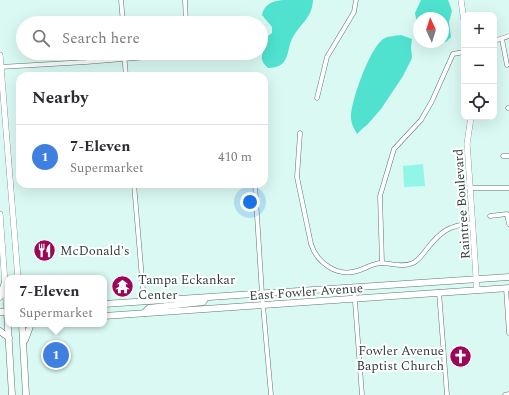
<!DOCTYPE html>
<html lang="en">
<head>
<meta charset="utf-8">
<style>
  body { margin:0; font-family:Spectral,serif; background:#f7f7f7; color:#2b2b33 }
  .controls { position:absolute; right:12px; top:12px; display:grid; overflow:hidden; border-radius:8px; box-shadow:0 4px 16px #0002 }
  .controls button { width:36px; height:36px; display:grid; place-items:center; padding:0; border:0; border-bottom:1px solid #e1e1e2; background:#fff; color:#2b2b33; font:20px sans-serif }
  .compass { position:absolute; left:413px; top:12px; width:36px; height:36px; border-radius:50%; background:#fff; box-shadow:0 4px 16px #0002; rotate:356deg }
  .you { position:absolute; left:250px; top:202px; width:14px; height:14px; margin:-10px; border:3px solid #fff; border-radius:50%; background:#1a73e8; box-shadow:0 0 0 6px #1a73e833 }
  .badge { display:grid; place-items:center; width:26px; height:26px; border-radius:50%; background:#2563eb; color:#fff; font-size:13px; font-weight:700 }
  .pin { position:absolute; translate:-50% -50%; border:2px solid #fff; box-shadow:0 1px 4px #0006 }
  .popup { position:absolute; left:5px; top:275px; width:102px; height:52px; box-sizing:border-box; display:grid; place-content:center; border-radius:8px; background:#fff; filter:drop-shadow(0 1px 3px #0005); font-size:13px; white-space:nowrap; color:#7c7c81 }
  .popup b { font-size:15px; color:#2b2b33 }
  .popup::after { content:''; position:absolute; left:50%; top:100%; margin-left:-8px; border:8px solid transparent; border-top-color:#fff }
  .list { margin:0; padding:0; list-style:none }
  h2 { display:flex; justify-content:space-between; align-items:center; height:52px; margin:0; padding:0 16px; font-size:17px }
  h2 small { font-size:13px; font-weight:400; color:#7c7c81 }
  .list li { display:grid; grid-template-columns:26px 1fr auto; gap:12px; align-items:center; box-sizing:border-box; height:64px; padding:0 16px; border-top:1px solid #e1e1e2 }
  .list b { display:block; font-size:15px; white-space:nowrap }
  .list p { margin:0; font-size:13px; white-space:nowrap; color:#7c7c81 }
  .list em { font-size:13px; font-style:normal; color:#7c7c81 }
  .icon { flex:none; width:22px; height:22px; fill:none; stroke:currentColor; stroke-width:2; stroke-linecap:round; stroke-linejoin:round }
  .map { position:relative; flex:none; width:509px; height:395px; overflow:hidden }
  .search { position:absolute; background:#fff; box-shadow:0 4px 16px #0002; left:16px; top:16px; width:252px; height:44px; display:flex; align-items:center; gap:10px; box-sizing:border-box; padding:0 14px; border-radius:22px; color:#7c7c81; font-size:15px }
  .panel { position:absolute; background:#fff; box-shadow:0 4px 16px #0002; left:16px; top:72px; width:252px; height:116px; border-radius:12px }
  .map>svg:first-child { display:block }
  .green { fill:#91f6e7 }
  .water { fill:#50e2cf }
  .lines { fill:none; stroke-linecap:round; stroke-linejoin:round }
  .street-casing { stroke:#5b7772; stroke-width:5 }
  .secondary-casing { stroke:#5b7772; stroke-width:6 }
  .primary-casing { stroke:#5b7772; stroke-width:7 }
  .street { stroke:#fff; stroke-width:4 }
  .secondary { stroke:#fff; stroke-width:5.5 }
  .primary { stroke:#fff; stroke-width:6 }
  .labels { text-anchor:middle; stroke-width:4; stroke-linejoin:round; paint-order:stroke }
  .street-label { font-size:13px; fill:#33403d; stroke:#fff }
  .poi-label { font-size:13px; fill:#33403d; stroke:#fff; text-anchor:start }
</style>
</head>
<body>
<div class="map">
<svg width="509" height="395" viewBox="0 0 509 395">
  <rect width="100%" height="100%" fill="#daf9f3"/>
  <polygon class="green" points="423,164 425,186 404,187 403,166"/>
  <g class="water">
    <path d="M283,0H313C312,18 301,23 293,37C288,45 289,57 283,63C279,67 273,68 268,68C255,56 267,53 264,41L266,37L272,33V27L262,15C264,4 273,1 283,0Z"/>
    <polygon points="421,0 448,0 452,11 449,22 451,37 446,42 443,42 443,18 419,18 419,42 418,41 419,35 415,13"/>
    <path d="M401,35L412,39L411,47L412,58L403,76L381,109L367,125L363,128L357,134C354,128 351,124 351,117C351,101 371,44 385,38C389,36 396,36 401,35Z"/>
  </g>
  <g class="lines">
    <defs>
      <g id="street">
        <polyline points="121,0 123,23"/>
        <polyline points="185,0 186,23"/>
        <polyline points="502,39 507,65"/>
        <polyline points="494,41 509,36"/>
        <polyline points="124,53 126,76"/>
        <polyline points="0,67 86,62 197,53"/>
        <polyline points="317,98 327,57 354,12 356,0"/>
        <polyline points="508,108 509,108"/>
        <path d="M300,133L297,177L311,244C317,263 337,277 357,271C365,269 371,264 380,263C391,263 403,268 413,263C419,260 422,255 426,250C441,231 448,226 472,223"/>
        <polyline points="503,156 509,156"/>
        <polyline points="134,184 144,302"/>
        <polyline points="255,184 262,294 271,395"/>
        <polyline points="469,188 509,188"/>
        <polyline points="490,216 507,214 509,224"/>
        <polyline points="382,263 380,196 394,149 421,120 432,101 453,54 464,52"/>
        <polyline points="354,288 362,395"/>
        <polyline points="506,288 509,333"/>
        <polyline points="439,292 447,395"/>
        <polyline points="505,395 509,394"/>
      </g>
      <g id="secondary">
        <polyline points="461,0 464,21"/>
        <polyline points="0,55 18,278"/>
        <polyline points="471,117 467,144 468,157 477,290"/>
        <polyline points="0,214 7,312"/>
      </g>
      <g id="primary">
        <polyline points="0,297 5,282"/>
        <polyline points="104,304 509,277"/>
        <polyline points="0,312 8,312"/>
        <polyline points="7,312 12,395"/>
        <polyline points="144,313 149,308 203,302 205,299"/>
        <polyline points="104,316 509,288"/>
        <polyline points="22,324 26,395"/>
        <polyline points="0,331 9,338"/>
        <polyline points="25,340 31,324"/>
      </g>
    </defs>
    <use href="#street" class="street-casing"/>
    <use href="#secondary" class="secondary-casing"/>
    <use href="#primary" class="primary-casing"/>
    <use href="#street" class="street"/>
    <use href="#secondary" class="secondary"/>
    <use href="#primary" class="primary"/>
  </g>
  <defs>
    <symbol id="restaurant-disc" viewBox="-11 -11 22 22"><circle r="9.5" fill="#9b0757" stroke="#fff"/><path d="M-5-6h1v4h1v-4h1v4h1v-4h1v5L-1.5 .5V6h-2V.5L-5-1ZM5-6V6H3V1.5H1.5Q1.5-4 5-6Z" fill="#fff"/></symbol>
    <symbol id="temple-disc" viewBox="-11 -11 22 22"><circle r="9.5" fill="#9b0757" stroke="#fff"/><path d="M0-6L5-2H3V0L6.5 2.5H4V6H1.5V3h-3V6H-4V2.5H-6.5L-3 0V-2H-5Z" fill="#fff"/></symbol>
    <symbol id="church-disc" viewBox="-11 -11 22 22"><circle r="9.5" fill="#9b0757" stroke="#fff"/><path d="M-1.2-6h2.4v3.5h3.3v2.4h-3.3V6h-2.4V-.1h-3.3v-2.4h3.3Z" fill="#fff"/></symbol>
  </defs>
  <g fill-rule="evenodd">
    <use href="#restaurant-disc" x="32" y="238" width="25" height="25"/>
    <use href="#temple-disc" x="110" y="274" width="25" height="25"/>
    <use href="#church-disc" x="448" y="344" width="25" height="25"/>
  </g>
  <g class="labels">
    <g class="street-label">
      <text transform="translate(461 204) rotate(-94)" y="5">Raintree Boulevard</text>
      <text transform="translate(306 291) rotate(-4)" y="5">East Fowler Avenue</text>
    </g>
    <g class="poi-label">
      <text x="60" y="255">McDonald's</text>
      <text x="138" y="284">Tampa Eckankar<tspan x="138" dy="15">Center</tspan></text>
      <text x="444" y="355" text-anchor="end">Fowler Avenue<tspan x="444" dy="15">Baptist Church</tspan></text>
    </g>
  </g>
</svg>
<div class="controls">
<button>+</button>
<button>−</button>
<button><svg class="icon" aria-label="locate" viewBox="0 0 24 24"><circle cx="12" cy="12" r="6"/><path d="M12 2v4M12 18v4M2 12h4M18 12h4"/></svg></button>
</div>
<svg class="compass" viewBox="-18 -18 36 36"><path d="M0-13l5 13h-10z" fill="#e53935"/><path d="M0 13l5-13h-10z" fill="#7c7c81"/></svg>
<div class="you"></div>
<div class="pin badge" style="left:56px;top:355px;background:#3f7fe0">1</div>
<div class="popup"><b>7-Eleven</b>Supermarket</div>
<div class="search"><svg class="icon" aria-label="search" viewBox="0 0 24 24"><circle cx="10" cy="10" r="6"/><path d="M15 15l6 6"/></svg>Search here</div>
<section class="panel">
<h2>Nearby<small></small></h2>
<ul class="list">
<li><span class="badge" style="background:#3f7fe0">1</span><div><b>7-Eleven</b><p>Supermarket</p></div><em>410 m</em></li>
</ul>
</section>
</div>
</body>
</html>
